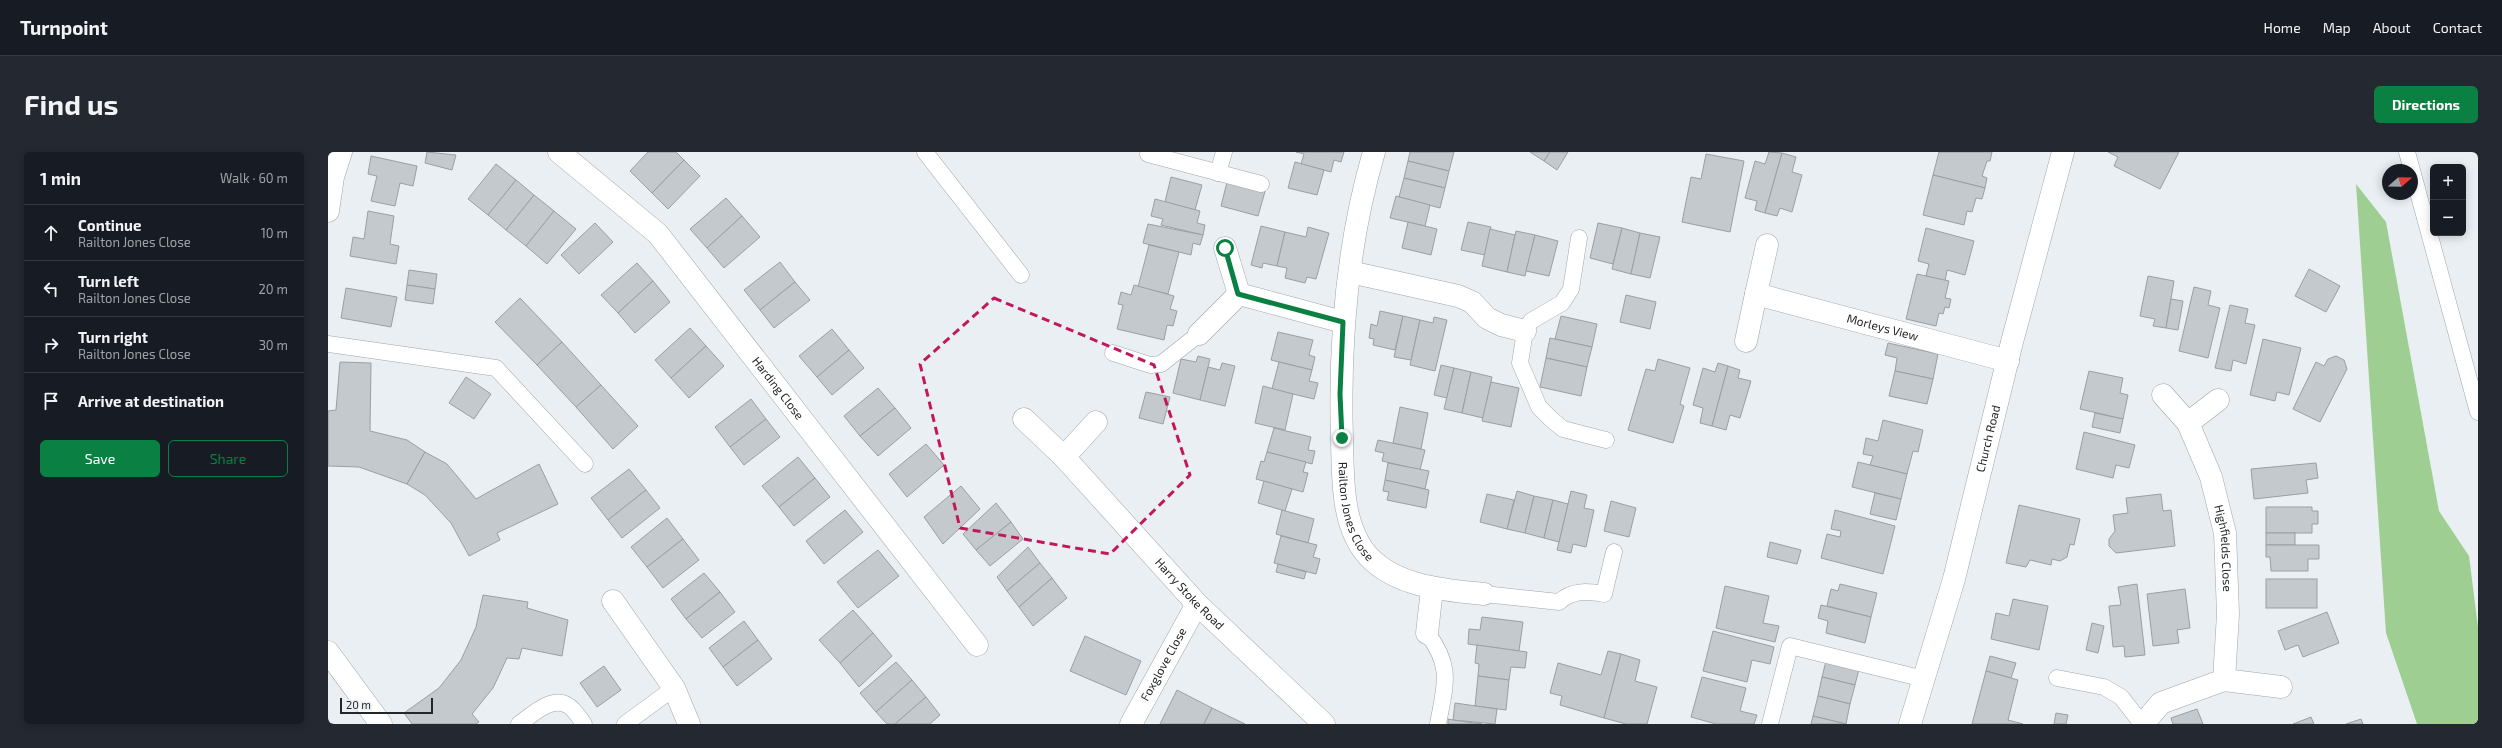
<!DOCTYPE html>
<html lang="en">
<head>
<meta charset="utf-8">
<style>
  body { margin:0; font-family:"Exo 2",sans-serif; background:#242831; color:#f1f3f6 }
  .controls { position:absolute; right:12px; top:12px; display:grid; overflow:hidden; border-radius:6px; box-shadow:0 2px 10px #0003 }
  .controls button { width:36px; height:36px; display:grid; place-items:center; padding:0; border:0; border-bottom:1px solid #363941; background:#171b24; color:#f1f3f6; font:20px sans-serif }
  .compass { position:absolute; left:2054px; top:12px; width:36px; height:36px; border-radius:50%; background:#171b24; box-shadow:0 2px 10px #0003; rotate:70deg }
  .scale { position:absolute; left:12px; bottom:10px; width:93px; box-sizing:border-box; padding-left:4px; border:2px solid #242628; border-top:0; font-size:11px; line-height:14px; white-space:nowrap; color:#242628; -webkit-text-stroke:3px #eaeff4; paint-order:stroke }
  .stop { position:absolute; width:12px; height:12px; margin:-9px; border:3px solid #0b8043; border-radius:50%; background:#fff }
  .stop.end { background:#0b8043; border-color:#fff; box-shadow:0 1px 4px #0008 }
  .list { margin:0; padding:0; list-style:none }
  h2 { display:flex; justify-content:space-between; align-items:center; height:52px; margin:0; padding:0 16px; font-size:17px }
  h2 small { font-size:13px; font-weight:400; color:#9ea1a6 }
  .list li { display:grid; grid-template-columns:26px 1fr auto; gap:12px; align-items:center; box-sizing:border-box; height:56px; padding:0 16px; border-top:1px solid #363941 }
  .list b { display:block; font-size:15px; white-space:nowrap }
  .list p { margin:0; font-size:13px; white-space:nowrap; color:#9ea1a6 }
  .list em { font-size:13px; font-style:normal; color:#9ea1a6 }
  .actions { display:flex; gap:8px; padding:12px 16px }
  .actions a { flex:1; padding:9px 0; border:1px solid #0b8043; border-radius:6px; text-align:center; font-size:14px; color:#0b8043 }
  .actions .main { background:#0b8043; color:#fff }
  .icon { flex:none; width:22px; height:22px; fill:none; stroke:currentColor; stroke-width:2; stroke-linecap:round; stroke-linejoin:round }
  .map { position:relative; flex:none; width:2150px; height:572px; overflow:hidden; border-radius:6px }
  header { display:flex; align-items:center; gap:24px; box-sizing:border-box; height:56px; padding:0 20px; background:#171b24; border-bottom:1px solid #363941 }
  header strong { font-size:19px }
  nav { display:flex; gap:22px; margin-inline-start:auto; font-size:14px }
  .intro { display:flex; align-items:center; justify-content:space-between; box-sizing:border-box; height:96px; padding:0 24px }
  h1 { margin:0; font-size:28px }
  .button { padding:10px 18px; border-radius:6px; background:#0b8043; color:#fff; font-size:14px; font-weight:700 }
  main { display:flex; gap:24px; padding:0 24px }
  aside { flex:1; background:#171b24; border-radius:6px; box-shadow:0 2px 10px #0003 }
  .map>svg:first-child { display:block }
  .forest { fill:#9ece92 }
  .building { fill:#c4c9ce; stroke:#9b9fa4 }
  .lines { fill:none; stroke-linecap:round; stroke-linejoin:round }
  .service-casing { stroke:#a1a5aa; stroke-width:17 }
  .minor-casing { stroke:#a1a5aa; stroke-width:23 }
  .service { stroke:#fff; stroke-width:16 }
  .minor { stroke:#fff; stroke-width:22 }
  .route { stroke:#0b8043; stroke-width:5 }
  .marked { fill:none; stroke:#c2185b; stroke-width:3; stroke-dasharray:8 5; stroke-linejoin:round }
  .labels { text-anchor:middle; stroke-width:4; stroke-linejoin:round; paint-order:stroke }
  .street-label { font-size:12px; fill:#242628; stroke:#eaeff4 }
</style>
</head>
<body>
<header>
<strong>Turnpoint</strong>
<nav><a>Home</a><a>Map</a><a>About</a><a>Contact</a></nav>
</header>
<div class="intro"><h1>Find us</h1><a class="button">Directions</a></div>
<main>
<aside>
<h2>1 min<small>Walk · 60 m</small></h2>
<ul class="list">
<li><svg class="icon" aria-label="ahead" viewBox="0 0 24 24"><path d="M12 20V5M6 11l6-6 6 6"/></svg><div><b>Continue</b><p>Railton Jones Close</p></div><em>10 m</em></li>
<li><svg class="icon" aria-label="left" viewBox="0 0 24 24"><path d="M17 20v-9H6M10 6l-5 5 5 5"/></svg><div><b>Turn left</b><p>Railton Jones Close</p></div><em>20 m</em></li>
<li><svg class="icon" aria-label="right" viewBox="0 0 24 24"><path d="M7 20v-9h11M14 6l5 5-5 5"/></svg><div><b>Turn right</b><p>Railton Jones Close</p></div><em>30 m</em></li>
<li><svg class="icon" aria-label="arrive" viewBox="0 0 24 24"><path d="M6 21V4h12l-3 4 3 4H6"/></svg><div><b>Arrive at destination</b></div></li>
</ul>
<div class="actions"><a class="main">Save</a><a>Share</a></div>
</aside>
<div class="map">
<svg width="2150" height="572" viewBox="0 0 2150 572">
  <rect width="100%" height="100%" fill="#eaeff4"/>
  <polygon class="forest" points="2028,32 2058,70 2111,359 2141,404 2150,475 2150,572 2089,572 2058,481"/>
  <g class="building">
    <polygon points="99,0 128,3 124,18 97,11"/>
    <polygon points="320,0 348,0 356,8 324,41 302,19"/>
    <polygon points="968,0 1016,0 1013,10 1006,8 1003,20 973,12 976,2"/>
    <polygon points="1082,0 1126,0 1121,19 1080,9"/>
    <polygon points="1202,0 1222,0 1216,9"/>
    <polygon points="1222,0 1240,0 1229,18 1216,9"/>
    <polygon points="1441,0 1454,1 1437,61 1427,58 1429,49 1417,46 1427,9 1437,12"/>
    <polygon points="1611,0 1664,0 1662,9 1659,9 1654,24 1659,26 1657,36 1605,23"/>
    <polygon points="1780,0 1851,0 1832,37 1786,14 1790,5"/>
    <polygon points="1454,1 1468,5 1464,20 1474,23 1464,60 1452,56 1449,64 1437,61"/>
    <polygon points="1378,2 1416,9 1402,80 1354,70 1363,25 1373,27"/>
    <polygon points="43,4 89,14 85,34 72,31 67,54 43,49 49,24 40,22"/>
    <polygon points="356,8 372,24 340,57 324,41"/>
    <polygon points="1080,9 1121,19 1117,36 1076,26"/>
    <polygon points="967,10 996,18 989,43 960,36"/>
    <polygon points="168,12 188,28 160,63 140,47"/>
    <polygon points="1605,23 1657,36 1654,47 1648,46 1644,60 1639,59 1636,73 1595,63"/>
    <polygon points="843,25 874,33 867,58 837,50"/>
    <polygon points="900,26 938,36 930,64 893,54"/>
    <polygon points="1076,26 1117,36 1112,56 1071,45"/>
    <polygon points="188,28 206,43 178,78 160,63"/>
    <polygon points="206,43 226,59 198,94 178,78"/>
    <polygon points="1068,44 1102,53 1097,74 1062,66"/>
    <polygon points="398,46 414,64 379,96 362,77"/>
    <polygon points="827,47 872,59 869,71 877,73 875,83 833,73 835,67 823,64"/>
    <polygon points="40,59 66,64 62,92 71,94 68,112 22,104 25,85 36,87"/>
    <polygon points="226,59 248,77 219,112 198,94"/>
    <polygon points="414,64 432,85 396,116 379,96"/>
    <polygon points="1080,70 1109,77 1103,103 1074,96"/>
    <polygon points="1140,70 1163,75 1157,103 1133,98"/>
    <polygon points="267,71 285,90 251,122 233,103"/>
    <polygon points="1270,71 1294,76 1285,112 1262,106"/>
    <polygon points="820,72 875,83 872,93 865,91 863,103 815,91"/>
    <polygon points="933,74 957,80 949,114 935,111 934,116 923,113"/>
    <polygon points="980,75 1001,81 988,127 979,125 977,131 957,126 959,116 949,114 957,80 978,85"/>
    <polygon points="1294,76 1312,81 1303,122 1284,117"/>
    <polygon points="1598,76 1646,89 1637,123 1619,118 1617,129 1598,124 1601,112 1590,109"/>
    <polygon points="1162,77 1187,83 1179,120 1154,114"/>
    <polygon points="1188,79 1207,83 1197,124 1179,120"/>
    <polygon points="1312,81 1332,85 1322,126 1303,122"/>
    <polygon points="1207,83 1230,89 1221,124 1198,119"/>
    <polygon points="821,93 851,100 840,142 810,135"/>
    <polygon points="452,110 467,130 432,158 416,138"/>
    <polygon points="309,111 325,129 290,161 273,143"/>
    <polygon points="1981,117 2012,134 1998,160 1967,144"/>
    <polygon points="81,118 109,122 107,137 79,133"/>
    <polygon points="1589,122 1621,129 1617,146 1623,147 1621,156 1617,155 1615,162 1611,161 1608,174 1578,167"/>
    <polygon points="1820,124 1846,129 1838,176 1825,174 1827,167 1812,164"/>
    <polygon points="325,129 342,150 307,181 290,161"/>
    <polygon points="467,130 482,148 446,176 432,158"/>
    <polygon points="79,133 107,137 105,152 77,148"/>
    <polygon points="806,133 846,144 842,157 849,159 845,174 839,173 836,188 789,177 795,153 790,152 793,140 803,143"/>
    <polygon points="1866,135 1883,139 1880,153 1892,156 1880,206 1851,199"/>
    <polygon points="18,136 69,145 63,175 13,166"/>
    <polygon points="1298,143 1328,150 1322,177 1292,170"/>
    <polygon points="192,146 234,190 209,213 167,170"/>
    <polygon points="1843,147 1855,149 1850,178 1838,176"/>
    <polygon points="1902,153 1920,157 1917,171 1927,173 1918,212 1905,208 1903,219 1887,216"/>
    <polygon points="1052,159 1075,164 1067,198 1045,193 1046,187 1041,186 1043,172 1049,174"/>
    <polygon points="1075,164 1092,168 1083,208 1066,205"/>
    <polygon points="1233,164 1269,172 1264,195 1227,187"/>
    <polygon points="1106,165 1119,168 1107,219 1082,213 1092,168 1105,171"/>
    <polygon points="362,176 378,194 343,226 327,208"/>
    <polygon points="504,177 521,198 489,225 471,204"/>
    <polygon points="950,180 985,188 981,203 987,205 984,218 943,208"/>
    <polygon points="1222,186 1264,195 1259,215 1218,206"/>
    <polygon points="1935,187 1973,196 1961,243 1949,240 1947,249 1922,243"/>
    <polygon points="234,190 273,233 248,255 209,213"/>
    <polygon points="1560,191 1610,202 1605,227 1567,219 1569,206 1557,203"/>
    <polygon points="378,194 396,214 361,246 343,226"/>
    <polygon points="521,198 536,216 504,243 489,225"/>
    <polygon points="870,204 882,207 872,248 845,241 853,207 868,210"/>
    <polygon points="2008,204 2016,208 2019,217 1992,270 1965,257 1988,210 1996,214 2000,207"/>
    <polygon points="1218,206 1259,215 1253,244 1212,235"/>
    <polygon points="1330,207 1362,216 1352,252 1356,254 1345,291 1300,278 1318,217 1327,219"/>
    <polygon points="12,210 43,211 42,279 79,288 97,300 79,332 31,315 0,314 0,259 8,258"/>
    <polygon points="951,210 984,218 981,229 990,231 986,247 944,237"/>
    <polygon points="894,211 907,214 897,254 872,248 880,215 892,218"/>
    <polygon points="1390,211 1400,214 1384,274 1372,271 1375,256 1365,253 1375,216 1387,220"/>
    <polygon points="1113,213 1126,216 1119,246 1106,243"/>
    <polygon points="1400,214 1412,218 1410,226 1423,229 1412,266 1402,263 1398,278 1384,274"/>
    <polygon points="1126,216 1143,220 1134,261 1116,257"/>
    <polygon points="1567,219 1605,227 1599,252 1561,244"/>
    <polygon points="1761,219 1795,226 1792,241 1800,243 1795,267 1752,257"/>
    <polygon points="1143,220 1164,225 1155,266 1134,261"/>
    <polygon points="138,225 163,242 146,267 121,251"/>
    <polygon points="1163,230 1191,236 1183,275 1154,269"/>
    <polygon points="273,233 310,274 285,297 248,255"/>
    <polygon points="935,234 965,242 957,278 927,271"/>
    <polygon points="550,236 567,256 532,284 516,264"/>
    <polygon points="818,240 842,245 835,272 811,266"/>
    <polygon points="423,247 438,267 402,295 387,275"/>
    <polygon points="1072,255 1100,261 1093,297 1065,291"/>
    <polygon points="567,256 583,276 550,304 532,284"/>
    <polygon points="1767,261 1795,267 1792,281 1764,275"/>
    <polygon points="438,267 452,285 416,313 402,295"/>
    <polygon points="1555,268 1595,278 1590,300 1585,299 1579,322 1542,313 1545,304 1535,302 1538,286 1550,289"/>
    <polygon points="946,276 983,285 980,298 987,299 984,312 939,300"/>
    <polygon points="1756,280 1807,293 1801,316 1788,313 1785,326 1748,317"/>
    <polygon points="1050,288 1097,298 1092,318 1054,309 1056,301 1047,299"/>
    <polygon points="598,292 616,313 579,345 561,322"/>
    <polygon points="97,300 119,312 148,347 211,312 230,352 169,381 172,388 141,404 123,371 97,343 79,332"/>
    <polygon points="939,300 978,310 975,320 980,321 975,340 928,327 933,309 936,310"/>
    <polygon points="470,305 487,326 451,355 434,334"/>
    <polygon points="1530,310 1579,322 1573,347 1524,335"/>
    <polygon points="1060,311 1101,319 1097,337 1057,328"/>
    <polygon points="1988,311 1990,326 1978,328 1980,341 1926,347 1923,317"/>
    <polygon points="301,317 318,338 280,368 263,346"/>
    <polygon points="487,326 502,345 466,374 451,355"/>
    <polygon points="1057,328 1101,338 1098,356 1059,348 1061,340 1055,339"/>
    <polygon points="936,329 964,337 957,359 930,351"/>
    <polygon points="633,334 652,357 615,392 596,365"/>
    <polygon points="318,338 332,356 294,386 280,368"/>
    <polygon points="1189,339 1206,344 1197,381 1179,377"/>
    <polygon points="1243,339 1259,343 1256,356 1266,358 1258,395 1245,392 1243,401 1229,398"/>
    <polygon points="1547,341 1573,347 1568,368 1542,362"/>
    <polygon points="1159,342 1186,348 1179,377 1152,370"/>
    <polygon points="1833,342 1835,359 1843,358 1847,394 1788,401 1781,394 1781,387 1787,379 1785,363 1800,361 1798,346"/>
    <polygon points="1206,344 1225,348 1216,386 1197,381"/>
    <polygon points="1225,348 1240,352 1231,390 1216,386"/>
    <polygon points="1283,349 1308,356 1301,385 1276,379"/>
    <polygon points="668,351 683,370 648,398 635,382"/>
    <polygon points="1691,353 1752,367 1746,393 1742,392 1739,405 1732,409 1724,407 1723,413 1702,408 1698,415 1678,411"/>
    <polygon points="1938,355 1984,355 1984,359 1990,359 1990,372 1984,372 1984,381 1938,381"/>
    <polygon points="517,358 535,380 496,412 478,389"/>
    <polygon points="954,358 986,367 980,391 948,382"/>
    <polygon points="1507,358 1567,374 1555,422 1493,406 1499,382 1512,385 1513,379 1503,377"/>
    <polygon points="339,366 355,387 319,415 303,395"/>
    <polygon points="683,370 695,387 662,414 648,398"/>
    <rect x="1938" y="381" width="29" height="12"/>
    <polygon points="953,384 989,393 985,405 992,407 988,422 946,411"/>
    <polygon points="355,387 371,408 335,436 319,415"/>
    <polygon points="1442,390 1473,398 1469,412 1439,405"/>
    <polygon points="1938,393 1991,393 1991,407 1980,407 1980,419 1943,419 1942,405 1938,405"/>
    <polygon points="700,395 712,411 679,439 669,425"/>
    <polygon points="550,398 571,424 530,456 509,430"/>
    <polygon points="712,411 724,426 691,455 679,439"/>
    <polygon points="950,412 978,420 976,427 948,420"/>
    <polygon points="376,421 392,440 358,467 343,447"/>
    <polygon points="724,426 739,446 705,474 691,455"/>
    <rect x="1938" y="427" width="51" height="29"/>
    <polygon points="1512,432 1549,441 1543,465 1499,454 1503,437 1510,439"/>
    <polygon points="1809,432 1817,503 1797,505 1796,494 1785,495 1781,454 1793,453 1790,435"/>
    <polygon points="1397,434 1441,444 1435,471 1451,474 1447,490 1388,476"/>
    <polygon points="1857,437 1862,476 1849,478 1851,491 1825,494 1819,442"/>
    <polygon points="392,440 407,460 374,486 358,467"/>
    <polygon points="155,443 200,450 199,456 240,468 234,504 194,496 191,507 179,506 165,536 144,562 151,570 148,572 84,572 76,561 111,536 133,508 148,475"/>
    <polygon points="1685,447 1720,454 1711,498 1663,487 1668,461 1681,464"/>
    <polygon points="1493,453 1543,465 1537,491 1498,481 1500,469 1490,466"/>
    <polygon points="525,458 545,481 512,511 491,488"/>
    <polygon points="1999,460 2011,491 1975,505 1970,493 1957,498 1950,479"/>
    <polygon points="1154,465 1195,470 1191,499 1140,492 1141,477 1152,478"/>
    <polygon points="416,469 430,488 395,515 381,496"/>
    <polygon points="1764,471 1776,474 1770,501 1758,498"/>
    <polygon points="1385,479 1446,495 1442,512 1424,508 1419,530 1375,519"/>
    <polygon points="545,481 564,504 531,535 512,511"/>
    <polygon points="757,484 813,509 798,543 742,519"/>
    <polygon points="430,488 444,507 409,534 395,515"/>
    <polygon points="1149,493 1199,500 1197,516 1183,515 1181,528 1150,524 1151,512 1147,511"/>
    <polygon points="1280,499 1293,502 1276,566 1232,553 1234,544 1222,541 1230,511 1273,523"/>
    <polygon points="1293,502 1312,508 1307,529 1329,535 1319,572 1298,572 1276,566"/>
    <polygon points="1662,504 1688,511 1683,526 1658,519"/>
    <polygon points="1499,505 1532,513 1527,533 1494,525"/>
    <polygon points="568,510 584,528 548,560 532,541"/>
    <polygon points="276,514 293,538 269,555 252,531"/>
    <polygon points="1658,519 1690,528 1680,568 1695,572 1644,572"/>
    <polygon points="1150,524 1181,528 1178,558 1147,554"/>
    <polygon points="1374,525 1418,536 1412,559 1429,563 1426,572 1388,572 1363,565"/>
    <polygon points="1494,525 1527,533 1522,552 1490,544"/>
    <polygon points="584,528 598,545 567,572 559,572 548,560"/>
    <polygon points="849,538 884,556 876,572 832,572"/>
    <polygon points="1490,544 1522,552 1518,572 1485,564"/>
    <polygon points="598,545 612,563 602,572 567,572"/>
    <polygon points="1127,551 1169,557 1167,572 1125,568"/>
    <polygon points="884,556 917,572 876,572"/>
    <polygon points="1869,557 1875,572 1845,572 1843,566"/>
    <polygon points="1728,561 1740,563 1738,572 1726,572"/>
    <polygon points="1485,564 1518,572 1483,572"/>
    <polygon points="1983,565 1986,572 1965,572"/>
    <polygon points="1120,567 1125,568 1154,572 1120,572"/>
    <polygon points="2033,567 2035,572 2018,572"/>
  </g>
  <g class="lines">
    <defs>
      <g id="service">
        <polyline points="597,0 693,123"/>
        <polyline points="2079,0 2150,260"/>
        <polyline points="820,2 933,32"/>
        <polyline points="890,21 896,0"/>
        <polyline points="1251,86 1243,137 1234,151 1203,169 1197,179 1192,211 1211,255 1223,267 1235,277 1278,288"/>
        <polyline points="0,192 168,216 257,312"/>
        <polyline points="785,201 822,213 833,212 871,182"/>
        <path d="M1156,442L1231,450C1244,438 1259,439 1276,442L1286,400"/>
        <path d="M1099,481C1125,515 1117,533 1110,572"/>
        <polyline points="1729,526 1776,535 1793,545 1814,572"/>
        <path d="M191,572C204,563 223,544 239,553C246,556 252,567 256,572"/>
        <polyline points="297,572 346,536"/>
        <polyline points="1442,572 1462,494 1596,527"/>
      </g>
      <g id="minor">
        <path id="s1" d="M231,0L330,82L649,493"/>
        <path id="s2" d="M1046,0C1019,92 1011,191 1014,287C1015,325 1013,375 1041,405C1070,435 1117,438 1156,442"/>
        <polyline points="0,59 5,25 13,0"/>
        <polyline points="1022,120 1130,144 1144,150 1159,166 1173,173 1197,179"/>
        <polyline points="911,142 1015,170"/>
        <polyline points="1428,142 1439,93"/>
        <polyline points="871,182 911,142 897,96"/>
        <path id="s3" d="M1418,189L1428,142L1680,209"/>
        <path id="s4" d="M1835,243L1860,271L1883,325L1897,381L1900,462L1896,528"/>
        <path id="s5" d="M696,267L736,305L869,452L996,572"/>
        <polyline points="1860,271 1890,248"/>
        <polyline points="736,305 768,270"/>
        <polyline points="285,449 346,536 361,572"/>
        <polyline points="1099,481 1104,437"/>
        <polyline points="0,500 53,572"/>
        <path id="s6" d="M803,572L869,452"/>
        <path id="s7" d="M1582,572L1626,427L1684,190L1735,0"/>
        <polyline points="1815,572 1833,551 1896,528 1953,535"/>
      </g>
    </defs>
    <use href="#service" class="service-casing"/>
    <use href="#minor" class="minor-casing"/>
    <use href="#service" class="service"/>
    <use href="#minor" class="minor"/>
  </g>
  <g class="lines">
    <polyline class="route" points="897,96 910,142 1015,170 1012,242 1014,286"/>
  </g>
  <path class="marked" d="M666,146L826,213L862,323L782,402L632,376L592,212Z"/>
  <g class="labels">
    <g class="street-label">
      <text dy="4" stroke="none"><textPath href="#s3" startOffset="179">Morleys View</textPath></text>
      <text dy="4" stroke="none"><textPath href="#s1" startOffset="324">Harding Close</textPath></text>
      <text dy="4" stroke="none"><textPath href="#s7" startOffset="296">Church Road</textPath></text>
      <text dy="4" stroke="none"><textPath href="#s2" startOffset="365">Railton Jones Close</textPath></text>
      <text dy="4" stroke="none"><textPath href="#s4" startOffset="169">Highfields Close</textPath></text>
      <text dy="4" stroke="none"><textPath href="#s5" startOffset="241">Harry Stoke Road</textPath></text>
      <text dy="4" stroke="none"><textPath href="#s6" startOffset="68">Foxglove Close</textPath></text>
    </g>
  </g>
</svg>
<div class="controls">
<button>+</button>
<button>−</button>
</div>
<svg class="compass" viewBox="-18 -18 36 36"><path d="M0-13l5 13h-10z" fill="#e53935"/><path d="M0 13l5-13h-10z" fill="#9ea1a6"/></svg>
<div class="scale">20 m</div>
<div class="stop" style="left:897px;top:96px"></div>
<div class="stop end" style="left:1014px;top:286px"></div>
</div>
</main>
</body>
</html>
